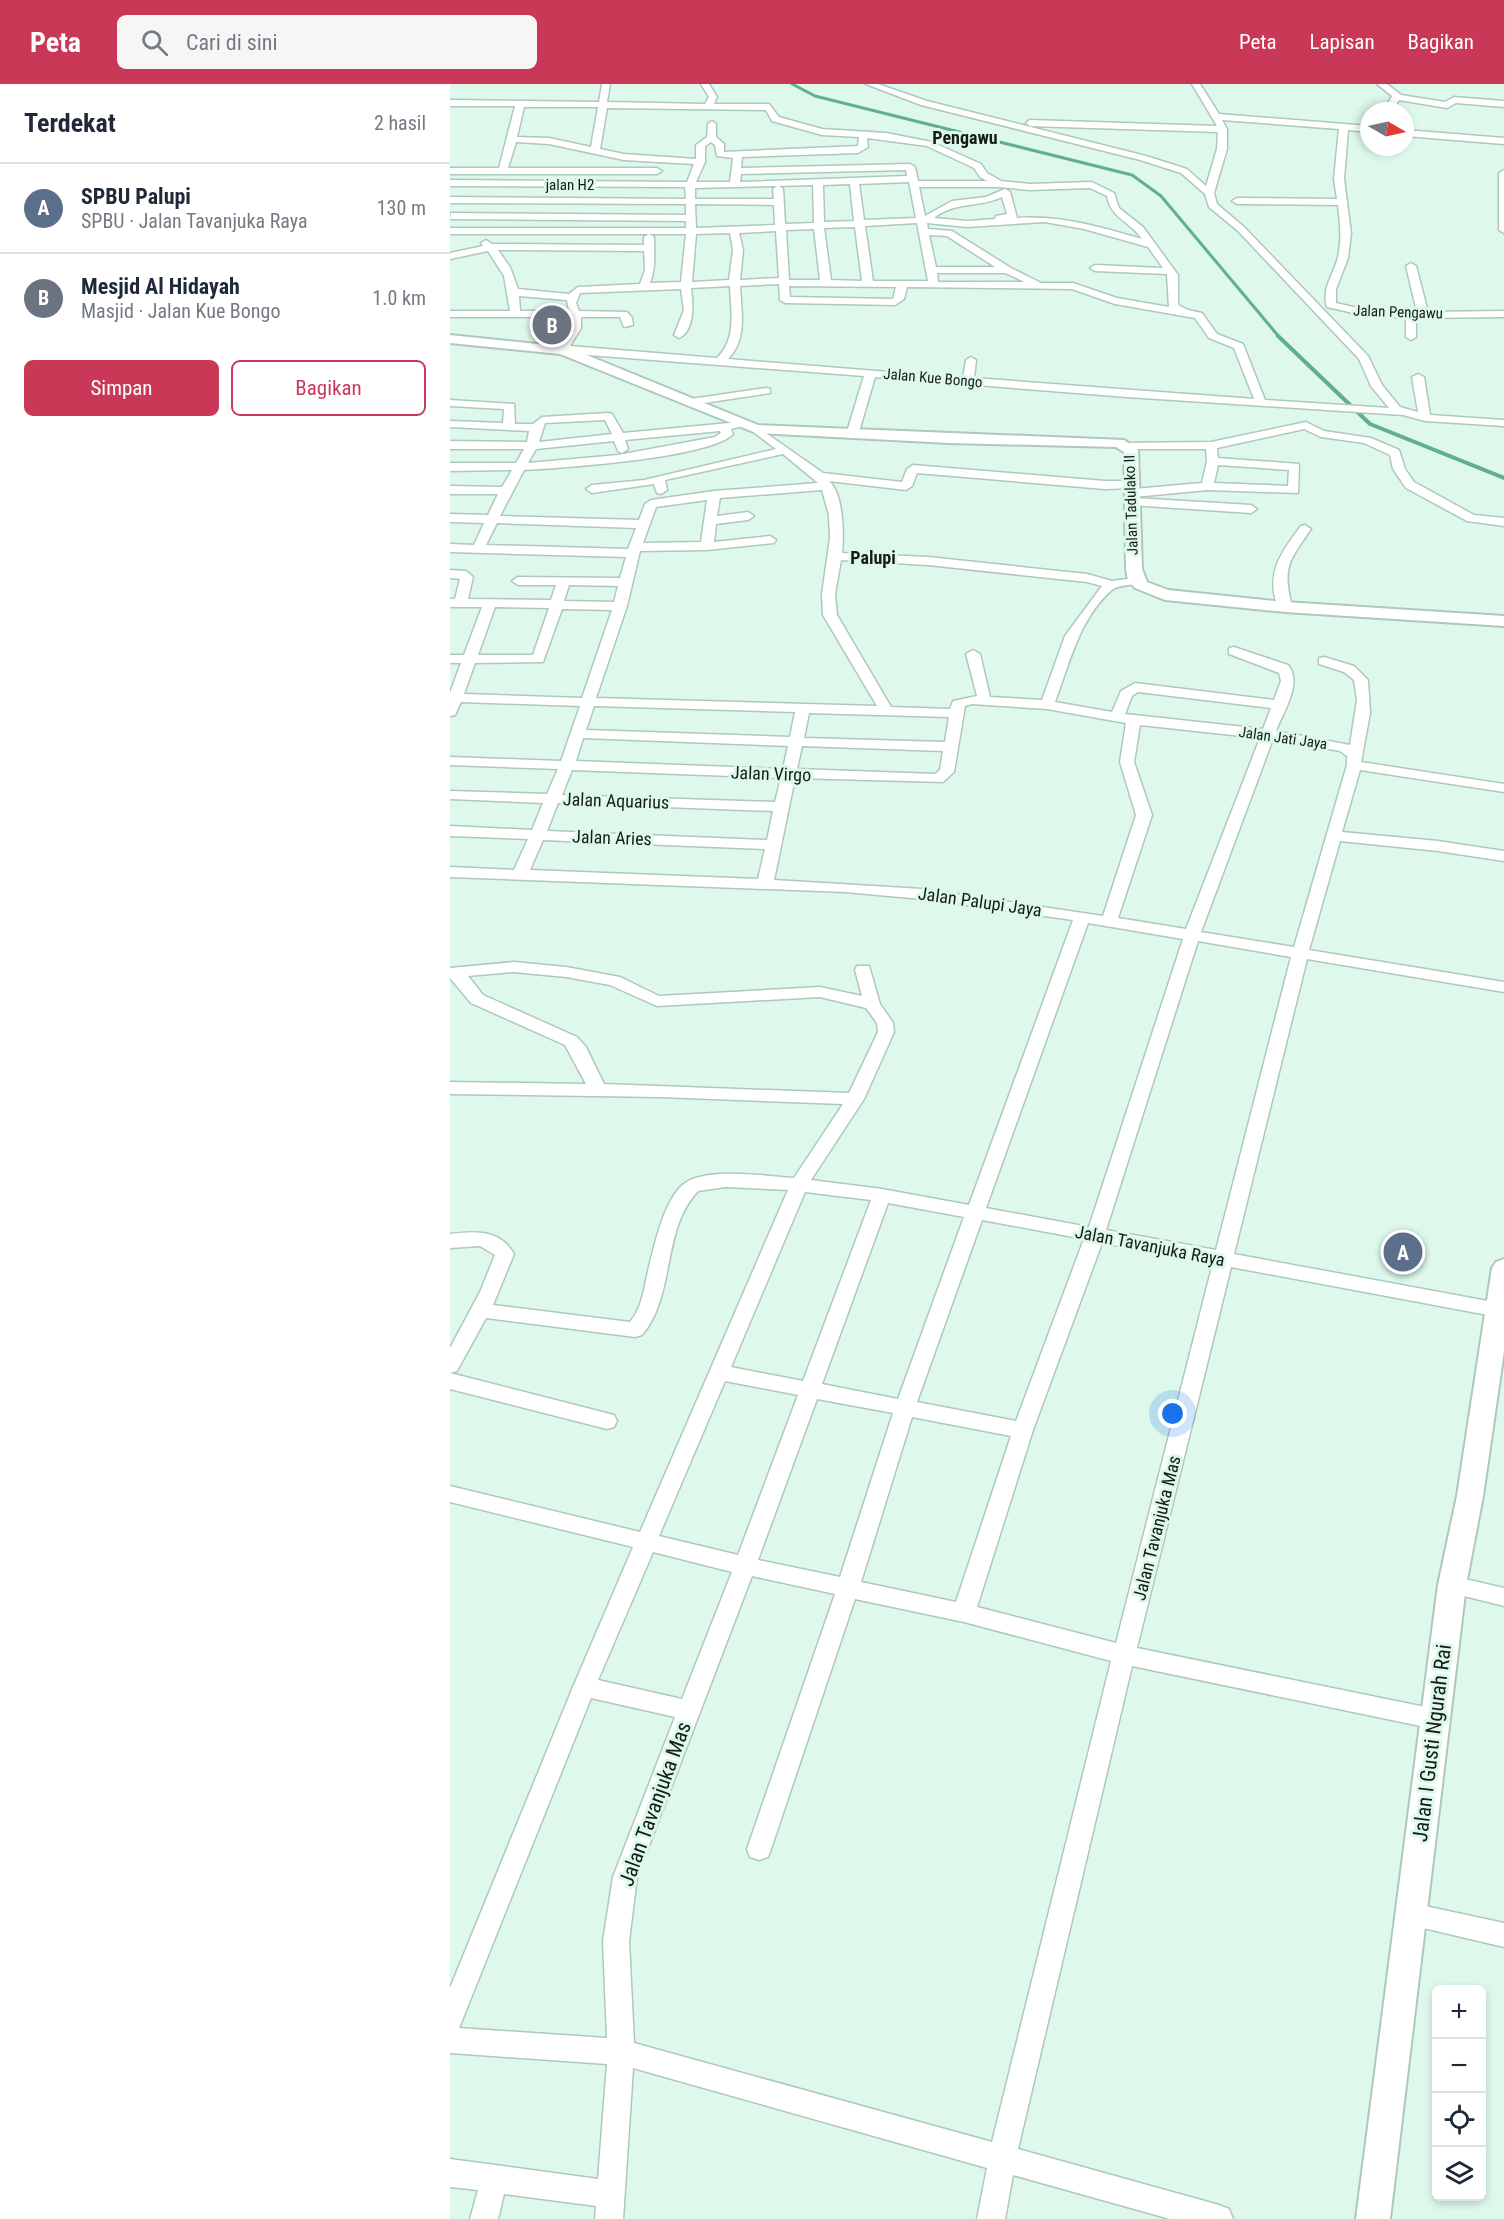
<!DOCTYPE html>
<html lang="id">
<head>
<meta charset="utf-8">
<style>
  body { margin:0; font-family:"Roboto Condensed",sans-serif; background:#f6f6f7; color:#1f2937 }
  .controls { position:absolute; right:18px; bottom:18px; display:grid; overflow:hidden; border-radius:9px; box-shadow:0 3px 9px #0003 }
  .controls button { width:54px; height:54px; display:grid; place-items:center; padding:0; border:0; border-bottom:2px solid #e0e1e3; background:#fff; color:#1f2937; font:30px sans-serif }
  .compass { position:absolute; left:910px; top:18px; width:54px; height:54px; border-radius:50%; background:#fff; box-shadow:0 3px 9px #0003; rotate:99deg }
  .you { position:absolute; left:723px; top:1330px; width:21px; height:21px; margin:-15px; border:4px solid #fff; border-radius:50%; background:#1a73e8; box-shadow:0 0 0 9px #1a73e833 }
  .badge { display:grid; place-items:center; width:39px; height:39px; border-radius:50%; background:#c93957; color:#fff; font-size:20px; font-weight:700 }
  .pin { position:absolute; translate:-50% -50%; border:3px solid #fff; box-shadow:0 2px 6px #0006 }
  .list { margin:0; padding:0; list-style:none }
  h2 { display:flex; justify-content:space-between; align-items:center; height:78px; margin:0; padding:0 24px; font-size:26px }
  h2 small { font-size:20px; font-weight:400; color:#747a83 }
  .list li { display:grid; grid-template-columns:39px 1fr auto; gap:18px; align-items:center; box-sizing:border-box; height:90px; padding:0 24px; border-top:2px solid #e0e1e3 }
  .list b { display:block; font-size:22px; white-space:nowrap }
  .list p { margin:0; font-size:20px; white-space:nowrap; color:#747a83 }
  .list em { font-size:20px; font-style:normal; color:#747a83 }
  .actions { display:flex; gap:12px; padding:18px 24px }
  .actions a { flex:1; padding:14px 0; border:2px solid #c93957; border-radius:9px; text-align:center; font-size:21px; color:#c93957 }
  .actions .main { background:#c93957; color:#fff }
  .icon { flex:none; width:33px; height:33px; fill:none; stroke:currentColor; stroke-width:2; stroke-linecap:round; stroke-linejoin:round }
  .map { position:relative; flex:none; width:1054px; height:2135px; overflow:hidden }
  header { display:flex; align-items:center; gap:36px; box-sizing:border-box; height:84px; padding:0 30px; background:#c93957; color:#fff }
  header strong { font-size:28px }
  nav { display:flex; gap:33px; margin-inline-start:auto; font-size:21px }
  .search { width:420px; height:54px; background:#f6f6f7; display:flex; align-items:center; gap:15px; box-sizing:border-box; padding:0 21px; border-radius:9px; color:#747a83; font-size:22px }
  main { display:flex }
  aside { flex:1; background:#fff }
  .map>svg:first-child { display:block }
  .lines { fill:none; stroke-linecap:round; stroke-linejoin:round }
  .stream-far1 { stroke:#61b08d; stroke-width:3 }
  .stream { stroke:#61b08d; stroke-width:4 }
  .minor-casing { stroke:#aec8bb; stroke-width:3 }
  .major-casing { stroke:#aec8bb; stroke-width:4 }
  .minor { fill:#fff; fill-rule:evenodd }
  .major { fill:#fff; fill-rule:evenodd }
  .labels { text-anchor:middle; stroke-width:6; stroke-linejoin:round; paint-order:stroke }
  .far-street-label { font-size:15px; fill:#141d18; stroke:#def9eb }
  .far-quarter-label { font-size:18px; font-weight:bold; fill:#141d18; stroke:#def9eb }
  .street-label { font-size:18px; fill:#141d18; stroke:#def9eb }
  .near-street-label { font-size:21px; fill:#141d18; stroke:#def9eb }
</style>
</head>
<body>
<header>
<strong>Peta</strong>
<div class="search"><svg class="icon" aria-label="search" viewBox="0 0 24 24"><circle cx="10" cy="10" r="6"/><path d="M15 15l6 6"/></svg>Cari di sini</div>
<nav><a>Peta</a><a>Lapisan</a><a>Bagikan</a></nav>
</header>
<main>
<aside>
<h2>Terdekat<small>2 hasil</small></h2>
<ul class="list">
<li><span class="badge" style="background:#5c6f8a">A</span><div><b>SPBU Palupi</b><p>SPBU · Jalan Tavanjuka Raya</p></div><em>130 m</em></li>
<li><span class="badge" style="background:#6b7280">B</span><div><b>Mesjid Al Hidayah</b><p>Masjid · Jalan Kue Bongo</p></div><em>1.0 km</em></li>
</ul>
<div class="actions"><a class="main">Simpan</a><a>Bagikan</a></div>
</aside>
<div class="map">
<svg width="1054" height="2135" viewBox="0 0 1054 2135">
  <rect width="100%" height="100%" fill="#def9eb"/>
  <g class="lines">
    <polyline class="stream-far1" points="342,0 365,12 682,91 711,112 830,254"/>
    <polyline class="stream" points="828,252 920,340 1054,394"/>
    <defs>
      <g id="minor">
        <path d="M152,0H160L157,18L255,20L259,13L251,0H259L267,13L264,20H319L329,33L372,45L436,49L482,58L531,80L537,89L551,97L580,100L642,98L664,109L669,124L693,143L728,191V221L738,226L752,229L767,250L793,260L815,316L939,324L921,302L909,275L788,147L759,123L755,110L731,89L690,76L471,21L416,0H428L477,17L696,72L737,85L756,102L767,65L768,48L580,42L576,39L580,36L767,42L742,0H750L769,30L919,42V48L898,46L894,95L901,149L898,174L886,205V219L912,225L967,228L956,182L961,179L966,182L978,228L1054,227V233L966,234V253L961,256L956,253V234L912,231L877,223C871,205 884,190 888,173C892,155 890,139 888,121L787,120L782,117L787,114L887,115L884,95L889,45L772,36L777,45V65L764,109L767,120L794,143L918,272L932,301L950,323L968,328L962,293L968,290L974,293L980,331L1054,336V342L975,337L953,331L677,313L425,293L408,351L402,354L396,351L414,292L112,269L107,266L118,248L120,233H0V227H60L54,192L38,167L0,175V169L33,162L31,159L36,156L42,160L194,161V153L199,150L204,153C204,169 206,183 200,199L231,198L236,150H0V144H236V137L0,135L1,129L236,131V120L0,119V113L236,115L235,103L0,102V96L237,98L244,80L174,76L99,60L66,58L58,84H207L212,87L207,90H0V84H49L65,22H0V16L149,18ZM74,23H148L141,63L99,54L67,53ZM157,24L316,26L322,37L372,51L409,53L408,62L274,68V60L266,53V40L262,37L258,40L257,53L246,61V75L174,70L150,65ZM417,54L477,62L524,84L530,93L537,97H468L465,83L460,80L291,84L292,73L408,69L418,63ZM261,58L265,61L267,72L283,74L280,98H246L255,78V62ZM456,86L457,92L290,98L291,90ZM459,98L466,134L414,136L409,100ZM400,100L404,137L374,138L373,101ZM363,101L364,139L335,140L333,105L329,102ZM327,102L323,105L324,115H245V104ZM469,103H549L580,106L640,104L657,112C661,135 680,137 692,155C650,143 611,131 567,134L560,108L555,105L536,113L502,117L475,132ZM552,113L557,130L546,132L545,135L517,137L484,134C505,117 530,124 552,113ZM245,120L324,121L325,141L246,144ZM595,138L634,145L698,163L713,184L645,181L640,184L645,187L717,190L719,223L667,214L623,199H591L561,184L502,147L478,145L477,139L517,143ZM467,139L478,197H423L415,142ZM405,143L412,197L381,196L374,144ZM364,145L370,196H339L336,146ZM326,147L329,194L290,196L293,166L289,149ZM280,149L283,166L279,196L242,198L246,150ZM479,151L497,152L545,183H486ZM48,166L194,167L195,186L190,200L128,203L119,210L68,205L60,183ZM487,189H555L575,198H488ZM329,200L330,216L335,219L445,221L454,215L457,203L622,205L665,220L745,234L759,254L784,264L804,315L524,294L526,276L521,273L516,276L513,294L278,275C298,255 291,227 290,202ZM280,202C281,228 287,254 267,274L120,262L131,244V233H170L174,243L183,241L182,234L177,228L129,227L126,219L130,209L231,205L234,226L224,251L229,254C245,247 243,219 241,204ZM339,202L446,203L443,215L340,213ZM69,212L117,216L119,227H70Z"/>
        <polygon points="927,0 937,0 951,11 995,18 1004,13 1054,17 1054,23 1006,19 997,24 949,16 942,27 934,27 942,12"/>
        <polygon points="955,46 1054,54 1054,60 955,52"/>
        <polygon points="1054,86 1054,149 1049,146 1049,89"/>
        <polygon points="316,304 320,305 320,309 241,321 235,318 241,315"/>
        <path d="M0,316L64,320L65,340H83L92,333L158,329L162,330L173,349L290,338L296,341L281,345L283,350C261,374 111,384 74,386L50,432L189,436L195,420L201,416L264,407L368,399L333,370L215,396L217,406L211,410L207,409L204,400L142,409L136,405L142,401L194,396L326,365L302,347V343L306,342L373,389L452,398L457,385L463,381L655,397H687V403L683,404L655,405L467,389L462,402L456,406L379,397C393,409 394,449 392,469L478,473L637,490L662,497L691,493V499C683,501 669,501 663,505C630,532 619,581 605,618L662,628L671,607L685,599L824,616L831,597L829,589L779,570V564L784,563L838,581C853,599 833,628 826,647L900,661L907,616L904,596L894,588L869,580V574L874,573L904,582L918,596L920,629L911,678L1054,700V708L910,686L892,748L988,757L1054,767V777L988,767L890,757L859,866L1054,898V908L857,875L784,1170L1054,1220V1234L781,1183L687,1564L985,1625L993,1628L997,1635L993,1642L985,1645L682,1582L568,2065L769,2121L779,2125L783,2135H720L563,2091L555,2135H527L537,2084L183,1984L173,2135H145L146,2122L54,2110L48,2135H20L28,2106L0,2103V2075L148,2095L157,1980L0,1969V1904L123,1603L183,1463L0,1418V1402L190,1448L338,1106L275,1103L248,1107C211,1146 226,1211 192,1251L185,1253L36,1234L7,1287L0,1289L164,1331L167,1337L164,1343L157,1345L0,1305V1264L30,1208L45,1171L30,1162L0,1164V1150C25,1147 50,1145 64,1170L43,1221L180,1238C192,1224 194,1204 198,1187C204,1163 214,1114 235,1099C258,1083 316,1092 344,1094L393,1020L211,1013L0,1010V998L136,1000L115,961L21,919L0,894V884L64,878L116,883L170,893L209,912L370,903L412,912L405,886L407,882H419L430,920L443,939L444,948L414,1015L361,1096L432,1105L519,1121L623,836L472,815L395,808L0,793V783L64,786L78,755L0,752V742L82,746L93,719L0,715V707L97,710L108,685L0,681V673L111,677L130,622L11,618L5,631L0,632V609L11,579H0V571H14L32,523H0V515H5L10,495L0,494V486L16,487L23,493L18,515L101,516L106,501H68L62,497L68,493L170,494L176,473L0,468V460L24,461L34,439L0,438V430L38,431L48,410H0V402L52,403L62,386L0,387V379H66L74,365H0V357L77,358L79,347L0,343V337L53,339L54,325L0,322ZM155,336L162,350L89,358L95,339ZM270,347L271,349L265,353L168,371L78,379L86,365L164,357L168,367L172,369L178,365L175,356ZM372,406L379,431L380,454L372,510L373,531L427,622L146,614L177,522L190,467L257,466L324,459L326,456L320,452L264,458L266,440L298,436L304,432L298,428L267,432L270,414ZM257,416L251,458L193,459L206,423ZM47,439L186,444L178,465L36,461ZM391,476L478,481L637,498L652,502L615,552L592,616L540,613L530,570L523,566L516,570L527,612L503,617L500,625L441,623L387,531L385,510ZM119,501L168,502L164,518L114,517ZM45,523L99,524L83,571H28ZM112,525L162,526L132,614L14,610L25,579L93,578ZM688,608L821,624L813,645L675,630L682,612ZM522,620L597,625L676,639L670,678L686,731L653,832L472,805L324,796L345,694L493,698L504,688L515,622ZM144,622L345,628L340,653L136,646ZM359,629L499,633L495,658L354,654ZM690,641L810,654L736,845L668,834L702,731L684,678ZM133,654L338,662L333,685L126,677ZM823,655L890,667L897,672V681L844,863L751,848ZM352,662L493,667L490,686L485,690L347,685ZM122,686L331,694L325,718L112,711ZM108,719L323,727L317,756L97,747ZM93,756L315,765L308,795L80,786ZM638,839L733,855L639,1143L536,1124ZM748,857L841,873L766,1166L656,1146ZM64,888L116,893L160,901L207,922L370,913L416,924L427,939L428,948L399,1009L154,1000L136,963L127,953L33,911L18,892ZM355,1108L421,1116L353,1297L281,1283ZM438,1119L514,1133L448,1315L372,1300ZM532,1136L634,1155L566,1337L467,1318ZM652,1159L763,1179L666,1559L527,1523L583,1346ZM275,1297L348,1311L288,1471L209,1452ZM367,1315L443,1329L390,1493L308,1476ZM462,1333L561,1352L506,1518L411,1498ZM203,1468L282,1488L232,1615L148,1596ZM302,1492L385,1510L297,1765L300,1773L309,1776L318,1773L321,1765L405,1515L514,1538L661,1577L542,2058L184,1959L179,1857L187,1793ZM141,1614L225,1633L163,1793L153,1857L157,1954L9,1944Z"/>
        <path d="M856,338L874,347L921,354L949,366L955,385L964,398L1024,431L1054,434V442L1017,437L956,404L943,385L940,371L914,359L871,353L854,345L767,364L768,374L849,380L848,409L757,406L684,413L678,409L684,405L752,399L757,377L756,365H675L671,363V359L761,358ZM768,381L839,386L838,402L764,399Z"/>
        <polygon points="684,414 801,421 807,425 801,429 680,421 680,415"/>
        <path d="M855,441L861,445C839,477 832,483 842,523L840,526H830C813,493 831,468 851,442Z"/>
        <polygon points="1002,1492 1054,1504 1054,1522 994,1507 991,1501 994,1495"/>
        <polygon points="961,1819 1054,1839 1054,1863 952,1839 949,1831 952,1823"/>
      </g>
      <g id="major">
        <polygon points="0,251 117,263 308,341 674,356 688,366 692,485 697,498 718,506 835,518 1054,532 1054,542 835,528 715,516 685,504 678,496 676,485 674,368 666,363 499,359 306,349 110,270 0,259"/>
        <polygon points="1054,1175 1054,1267 1033,1412 1016,1501 940,2135 906,2135 988,1501 1007,1412 1042,1184 1046,1178"/>
      </g>
    </defs>
    <use href="#minor" class="minor-casing"/>
    <use href="#major" class="major-casing"/>
    <use href="#minor" class="minor"/>
    <use href="#major" class="major"/>
  </g>
  <g class="labels">
    <g class="far-street-label">
      <text x="120" y="106">jalan H2</text>
      <text transform="translate(948 228) rotate(2)" y="5">Jalan Pengawu</text>
      <text transform="translate(483 294) rotate(5)" y="5">Jalan Kue Bongo</text>
      <text transform="translate(681 421) rotate(-92)" y="5">Jalan Tadulako II</text>
      <text transform="translate(833 654) rotate(8)" y="5">Jalan Jati Jaya</text>
    </g>
    <g class="far-quarter-label">
      <text x="515" y="60">Pengawu</text>
      <text x="423" y="480">Palupi</text>
    </g>
    <g class="street-label">
      <text transform="translate(321 690) rotate(2)" y="6">Jalan Virgo</text>
      <text transform="translate(166 717) rotate(2)" y="6">Jalan Aquarius</text>
      <text transform="translate(162 754) rotate(2)" y="6">Jalan Aries</text>
      <text transform="translate(530 818) rotate(8)" y="6">Jalan Palupi Jaya</text>
      <text transform="translate(700 1162) rotate(11)" y="6">Jalan Tavanjuka Raya</text>
      <text transform="translate(707 1444) rotate(-76)" y="6">Jalan Tavanjuka Mas</text>
    </g>
    <g class="near-street-label">
      <text transform="translate(982 1659) rotate(-83)" y="7">Jalan I Gusti Ngurah Rai</text>
      <text transform="translate(205 1720) rotate(-70)" y="7">Jalan Tavanjuka Mas</text>
    </g>
  </g>
</svg>
<div class="controls">
<button>+</button>
<button>−</button>
<button><svg class="icon" aria-label="locate" viewBox="0 0 24 24"><circle cx="12" cy="12" r="6"/><path d="M12 2v4M12 18v4M2 12h4M18 12h4"/></svg></button>
<button><svg class="icon" aria-label="layers" viewBox="0 0 24 24"><path d="M12 4l9 5-9 5-9-5zM3 14l9 5 9-5"/></svg></button>
</div>
<svg class="compass" viewBox="-18 -18 36 36"><path d="M0-13l5 13h-10z" fill="#e53935"/><path d="M0 13l5-13h-10z" fill="#747a83"/></svg>
<div class="you"></div>
<div class="pin badge" style="left:953px;top:1168px;background:#5c6f8a">A</div>
<div class="pin badge" style="left:102px;top:241px;background:#6b7280">B</div>
</div>
</main>
</body>
</html>
